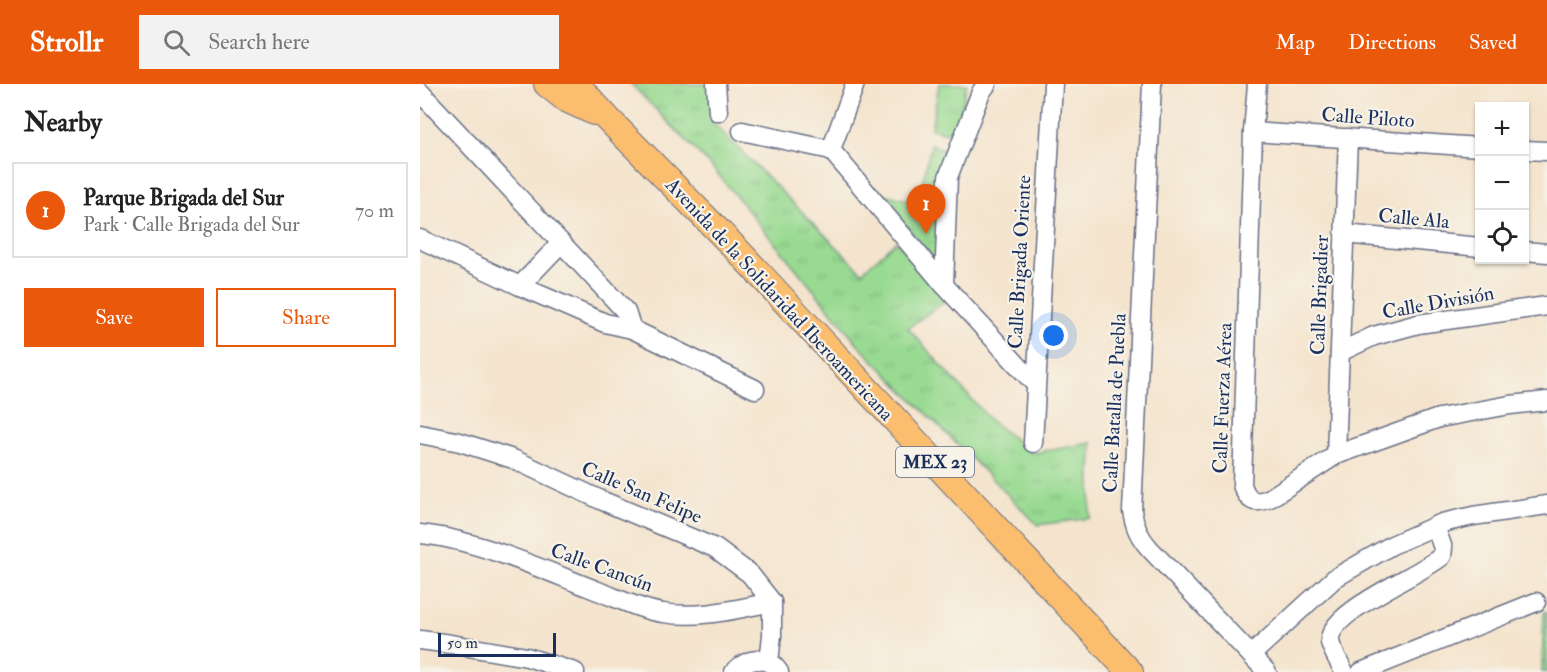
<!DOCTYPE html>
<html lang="en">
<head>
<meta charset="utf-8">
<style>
  body { margin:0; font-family:"IM FELL Double Pica",serif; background:#f2f2f2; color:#222 }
  .controls { position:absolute; right:18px; top:18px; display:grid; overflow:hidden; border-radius:0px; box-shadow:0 2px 4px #0004 }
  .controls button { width:54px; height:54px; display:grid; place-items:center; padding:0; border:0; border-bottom:2px solid #e0e0e0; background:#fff; color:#222; font:30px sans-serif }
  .scale { position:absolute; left:18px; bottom:15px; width:118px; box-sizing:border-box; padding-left:6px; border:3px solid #1b2f5e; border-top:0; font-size:16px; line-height:21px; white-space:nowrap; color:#1b2f5e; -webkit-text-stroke:4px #f7f3e8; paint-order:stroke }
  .you { position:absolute; left:634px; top:252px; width:21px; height:21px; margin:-15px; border:4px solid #fff; border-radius:50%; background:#1a73e8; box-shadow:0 0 0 9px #1a73e833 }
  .badge { display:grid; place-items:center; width:39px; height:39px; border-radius:50%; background:#ea580c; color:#fff; font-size:20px; font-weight:700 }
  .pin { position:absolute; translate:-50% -50px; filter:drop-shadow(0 2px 3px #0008) }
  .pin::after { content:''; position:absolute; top:32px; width:21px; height:18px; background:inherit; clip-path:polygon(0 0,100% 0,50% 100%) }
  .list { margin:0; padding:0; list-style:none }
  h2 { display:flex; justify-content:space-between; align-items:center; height:78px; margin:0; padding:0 24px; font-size:26px }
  h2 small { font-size:20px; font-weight:400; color:#767676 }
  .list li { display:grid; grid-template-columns:39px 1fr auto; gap:18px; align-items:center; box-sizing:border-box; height:96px; margin:0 12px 12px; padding:0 12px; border:2px solid #e0e0e0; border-radius:0px }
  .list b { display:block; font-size:22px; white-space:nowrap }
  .list p { margin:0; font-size:20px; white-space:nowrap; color:#767676 }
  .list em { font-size:20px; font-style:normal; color:#767676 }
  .actions { display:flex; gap:12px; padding:18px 24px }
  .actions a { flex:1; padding:14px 0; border:2px solid #ea580c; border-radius:0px; text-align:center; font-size:21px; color:#ea580c }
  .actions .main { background:#ea580c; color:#fff }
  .icon { flex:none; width:33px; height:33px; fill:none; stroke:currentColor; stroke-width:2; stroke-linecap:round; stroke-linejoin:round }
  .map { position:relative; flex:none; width:1127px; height:588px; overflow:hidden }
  header { display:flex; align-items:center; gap:36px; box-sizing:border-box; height:84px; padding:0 30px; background:#ea580c; color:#fff }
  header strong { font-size:28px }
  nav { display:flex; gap:33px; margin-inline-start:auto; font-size:21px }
  .search { width:420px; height:54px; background:#f2f2f2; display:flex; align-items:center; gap:15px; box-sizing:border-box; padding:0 21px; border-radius:0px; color:#767676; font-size:22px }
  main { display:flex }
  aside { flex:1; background:#fff }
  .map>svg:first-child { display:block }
  .grass { fill:url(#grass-tufts); stroke:#5a8478; stroke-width:1.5 }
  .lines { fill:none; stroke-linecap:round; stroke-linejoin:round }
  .minor-casing { stroke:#676e85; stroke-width:21 }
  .highway-casing { stroke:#676e85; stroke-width:28 }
  .minor { stroke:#fff; stroke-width:18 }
  .highway { stroke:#fbbd6e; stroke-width:26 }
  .labels { text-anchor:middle; stroke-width:4.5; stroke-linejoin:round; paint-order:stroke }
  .shield { fill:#f7f3e8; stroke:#5d6a87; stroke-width:1.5 }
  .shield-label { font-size:18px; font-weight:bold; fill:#1b2f5e }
  .street-label { font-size:20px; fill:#1b2f5e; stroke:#f7f3e8 }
</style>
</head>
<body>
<header>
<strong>Strollr</strong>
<div class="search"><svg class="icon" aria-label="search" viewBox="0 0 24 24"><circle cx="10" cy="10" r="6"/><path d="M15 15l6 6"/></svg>Search here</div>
<nav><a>Map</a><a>Directions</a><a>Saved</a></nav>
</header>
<main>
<aside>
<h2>Nearby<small></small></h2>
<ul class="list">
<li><span class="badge">1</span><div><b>Parque Brigada del Sur</b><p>Park · Calle Brigada del Sur</p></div><em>70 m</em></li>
</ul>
<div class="actions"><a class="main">Save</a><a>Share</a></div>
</aside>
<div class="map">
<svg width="1127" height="588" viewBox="0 0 1127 588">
  <defs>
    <pattern id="grass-tufts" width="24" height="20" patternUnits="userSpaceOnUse" patternTransform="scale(1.5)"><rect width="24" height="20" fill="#98da91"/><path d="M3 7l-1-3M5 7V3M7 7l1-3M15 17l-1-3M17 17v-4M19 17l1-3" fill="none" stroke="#82bb7f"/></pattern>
  </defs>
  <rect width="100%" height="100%" fill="#f7f3e8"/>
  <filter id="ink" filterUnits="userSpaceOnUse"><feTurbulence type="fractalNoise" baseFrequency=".0167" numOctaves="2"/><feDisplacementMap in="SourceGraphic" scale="12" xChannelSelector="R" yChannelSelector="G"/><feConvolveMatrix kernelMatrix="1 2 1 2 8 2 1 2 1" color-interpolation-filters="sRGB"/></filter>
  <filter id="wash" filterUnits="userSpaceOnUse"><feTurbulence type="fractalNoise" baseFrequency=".008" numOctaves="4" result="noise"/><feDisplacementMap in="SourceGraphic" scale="24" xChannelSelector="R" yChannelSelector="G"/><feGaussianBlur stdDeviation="1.35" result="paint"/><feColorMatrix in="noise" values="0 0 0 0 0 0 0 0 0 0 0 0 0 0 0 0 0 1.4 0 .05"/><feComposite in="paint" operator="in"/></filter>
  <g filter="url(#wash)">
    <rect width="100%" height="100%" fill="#f4e4cd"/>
    <g class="grass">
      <polygon points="211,0 290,0 292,38 442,188 476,157 529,214 488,244 572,338 613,369 672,359 670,434 618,441 443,266 292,83"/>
      <polygon points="519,0 547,0 536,51 511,45"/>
      <polygon points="511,60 530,70 518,180 458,108 498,119"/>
      <polygon points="1127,527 1127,588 1122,588 1124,528"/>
    </g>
  </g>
  <g filter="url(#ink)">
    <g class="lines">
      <defs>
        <g id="minor">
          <polyline points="296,0 298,28"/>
          <path d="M732,0L712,427C715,443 719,453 730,465L847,588"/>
          <path d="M837,0L833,48L822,401C828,417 834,421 850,414L916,371L1019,334L1090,321L1127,317"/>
          <polyline points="0,8 206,228 212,245"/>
          <polyline points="322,47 411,66 524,201 615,300"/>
          <polyline points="833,48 1060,63"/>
          <polyline points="411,66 435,0"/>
          <polyline points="1104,66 1127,67"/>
          <polyline points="924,150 1060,163"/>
          <polyline points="0,155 100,202 185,239 212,245 335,305"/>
          <polyline points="1104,167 1127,169"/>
          <polyline points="524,201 528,93 561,8 567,0"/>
          <polyline points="100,202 141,159"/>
          <polyline points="920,268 954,252 998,240 1127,222"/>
          <polyline points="0,350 40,358 93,375 183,417 295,464 330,490 352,518 352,551 349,578"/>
          <polyline points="613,359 633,0"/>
          <polyline points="916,371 928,54"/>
          <path d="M0,450C56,455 126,487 178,507C199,515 221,526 243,529C279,535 317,525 352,518"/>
          <polyline points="0,556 31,560 107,573 155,588"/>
          <polyline points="831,571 915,494 972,461 1022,439 1053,432 1127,421"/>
          <path d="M314,588C327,574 347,570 359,588"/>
          <path d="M924,588C920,579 912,567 910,558C906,528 1001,491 1022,472L1023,464L1015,442"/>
          <polyline points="941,588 1116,518"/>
        </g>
        <g id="highway">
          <polyline points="127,0 146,15 174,28"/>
          <polyline points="156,0 188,35 319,168 710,588"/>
        </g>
      </defs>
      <use href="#minor" class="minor-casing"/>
      <use href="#highway" class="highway-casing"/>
      <use href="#minor" class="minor"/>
      <use href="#highway" class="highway"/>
    </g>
  </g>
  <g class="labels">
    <rect class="shield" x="476" y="363" width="78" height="30" rx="4.5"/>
    <g class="shield-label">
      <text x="515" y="384">MEX 23</text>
    </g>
    <g class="street-label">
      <text transform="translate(948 33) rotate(4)" y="7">Calle Piloto</text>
      <text transform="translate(994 134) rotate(5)" y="7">Calle Ala</text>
      <text transform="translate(599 178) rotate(-87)" y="7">Calle Brigada Oriente</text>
      <text transform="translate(899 211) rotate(-88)" y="7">Calle Brigadier</text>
      <text transform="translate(360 215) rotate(47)" y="7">Avenida de la Solidaridad Iberoamericana</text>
      <text transform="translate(1018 218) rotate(-10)" y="7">Calle División</text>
      <text transform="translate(802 314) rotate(-88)" y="7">Calle Fuerza Aérea</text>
      <text transform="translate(694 319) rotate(-87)" y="7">Calle Batalla de Puebla</text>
      <text transform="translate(222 408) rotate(23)" y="7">Calle San Felipe</text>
      <text transform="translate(182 483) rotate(20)" y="7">Calle Cancún</text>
    </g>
  </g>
</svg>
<div class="controls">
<button>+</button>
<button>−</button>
<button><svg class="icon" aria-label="locate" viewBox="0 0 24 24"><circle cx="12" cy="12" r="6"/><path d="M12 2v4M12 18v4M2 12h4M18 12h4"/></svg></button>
</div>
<div class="scale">50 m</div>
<div class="you"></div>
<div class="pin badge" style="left:506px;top:150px">1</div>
</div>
</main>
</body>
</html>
